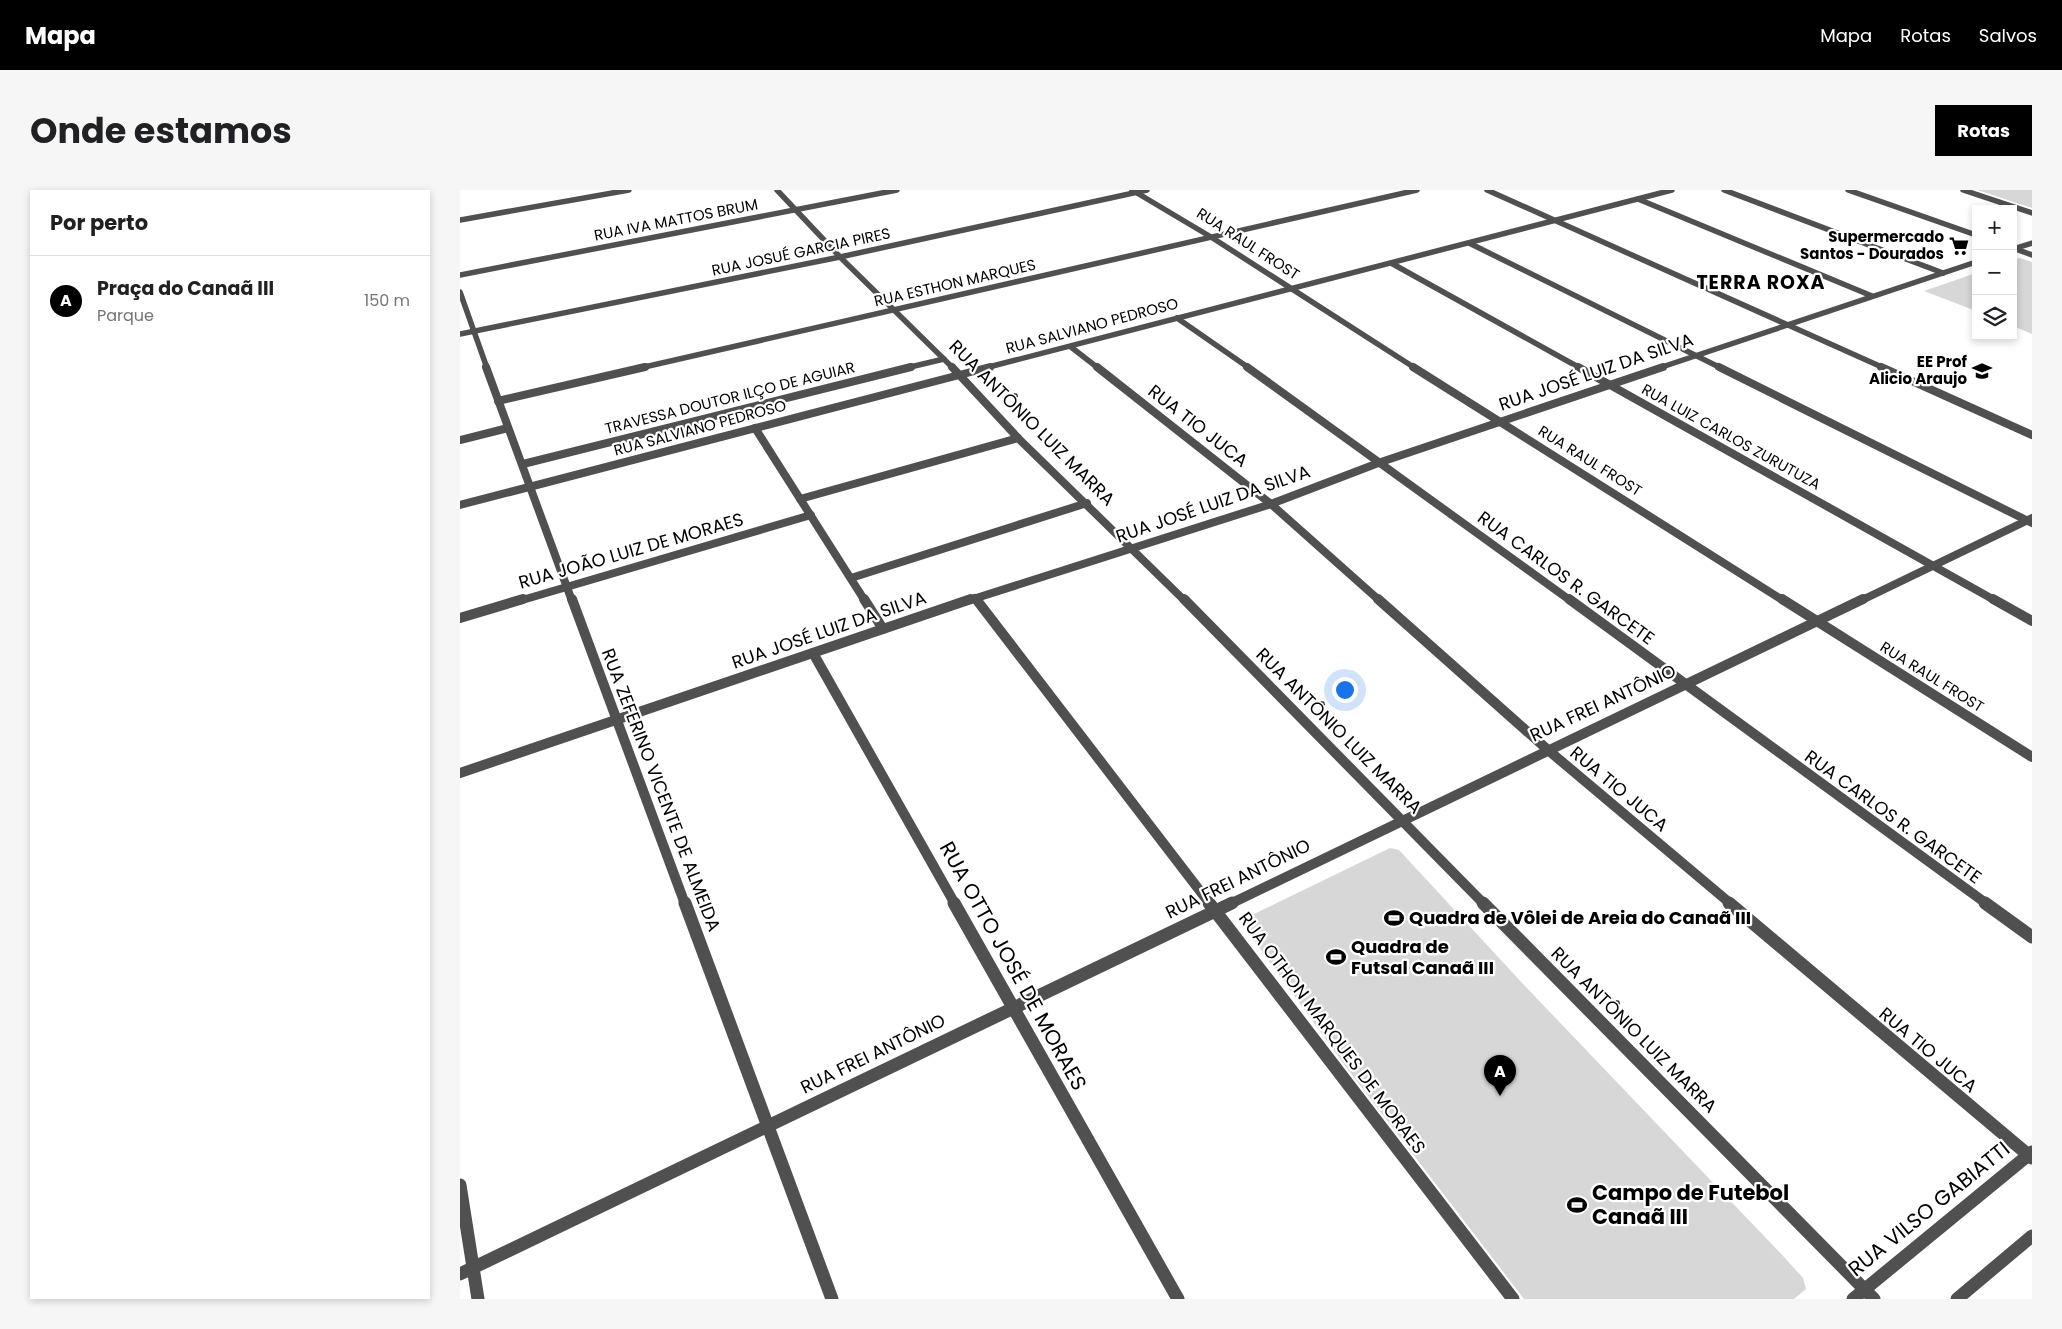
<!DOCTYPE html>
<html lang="pt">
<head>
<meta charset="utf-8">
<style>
  body { margin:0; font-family:Poppins,sans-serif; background:#f6f6f6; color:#202124 }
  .controls { position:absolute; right:15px; top:15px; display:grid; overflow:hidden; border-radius:0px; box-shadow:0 2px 8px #0003 }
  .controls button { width:45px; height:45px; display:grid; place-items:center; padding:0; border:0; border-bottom:1px solid #e0e0e0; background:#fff; color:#202124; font:25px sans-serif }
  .you { position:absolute; left:884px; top:499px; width:18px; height:18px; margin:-12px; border:4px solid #fff; border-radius:50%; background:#1a73e8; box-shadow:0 0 0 8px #1a73e833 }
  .badge { display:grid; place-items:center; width:32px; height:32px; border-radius:50%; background:#000; color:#fff; font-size:16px; font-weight:700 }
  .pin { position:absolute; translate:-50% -41px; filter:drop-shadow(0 1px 2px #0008) }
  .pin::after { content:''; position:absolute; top:26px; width:18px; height:15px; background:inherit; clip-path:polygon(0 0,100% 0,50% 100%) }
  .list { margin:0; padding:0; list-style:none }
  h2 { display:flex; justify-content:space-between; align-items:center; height:65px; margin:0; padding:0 20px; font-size:21px }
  h2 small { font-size:16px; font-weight:400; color:#757577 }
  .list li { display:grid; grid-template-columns:32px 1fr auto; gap:15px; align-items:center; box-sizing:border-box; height:90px; padding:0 20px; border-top:1px solid #e0e0e0 }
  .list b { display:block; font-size:19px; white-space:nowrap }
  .list p { margin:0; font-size:16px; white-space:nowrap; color:#757577 }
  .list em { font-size:16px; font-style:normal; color:#757577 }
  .icon { flex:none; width:28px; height:28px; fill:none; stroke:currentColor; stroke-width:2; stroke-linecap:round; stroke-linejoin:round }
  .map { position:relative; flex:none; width:1572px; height:1109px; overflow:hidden; border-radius:0px }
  header { display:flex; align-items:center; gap:30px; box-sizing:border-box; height:70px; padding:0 25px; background:#000; color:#fff }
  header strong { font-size:24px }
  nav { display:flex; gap:28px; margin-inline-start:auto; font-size:18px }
  .intro { display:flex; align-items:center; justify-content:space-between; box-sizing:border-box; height:120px; padding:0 30px }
  h1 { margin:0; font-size:35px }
  .button { padding:12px 22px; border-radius:0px; background:#000; color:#fff; font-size:18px; font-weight:700 }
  main { display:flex; gap:30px; padding:0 30px }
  aside { flex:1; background:#fff; border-radius:0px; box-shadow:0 2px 8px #0003 }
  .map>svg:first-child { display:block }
  .green { fill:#d7d7d7 }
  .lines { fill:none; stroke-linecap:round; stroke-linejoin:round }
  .minor-far3 { stroke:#505050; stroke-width:5.5 }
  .minor-far2 { stroke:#505050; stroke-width:8 }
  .minor-far1 { stroke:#505050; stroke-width:10 }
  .minor { stroke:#505050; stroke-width:13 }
  .tertiary-far3 { stroke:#505050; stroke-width:5.5 }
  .tertiary-far2 { stroke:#505050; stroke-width:8 }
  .tertiary-far1 { stroke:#505050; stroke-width:10 }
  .tertiary { stroke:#505050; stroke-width:13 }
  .labels { text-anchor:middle; stroke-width:4.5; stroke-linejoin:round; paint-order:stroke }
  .far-street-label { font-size:15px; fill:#000; stroke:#fff }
  .far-poi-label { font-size:15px; font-weight:bold; fill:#000; stroke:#fff; text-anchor:end }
  .street-label { font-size:18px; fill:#000; stroke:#fff }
  .poi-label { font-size:18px; font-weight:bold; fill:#000; stroke:#fff; text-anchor:start }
  .far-district-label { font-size:19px; font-weight:bold; letter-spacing:1px; fill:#000; stroke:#fff }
  .near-street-label { font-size:21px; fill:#000; stroke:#fff }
  .near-poi-label { font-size:21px; font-weight:bold; fill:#000; stroke:#fff; text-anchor:start }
</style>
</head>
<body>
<header>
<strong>Mapa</strong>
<nav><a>Mapa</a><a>Rotas</a><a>Salvos</a></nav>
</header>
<div class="intro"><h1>Onde estamos</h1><a class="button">Rotas</a></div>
<main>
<aside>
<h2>Por perto<small></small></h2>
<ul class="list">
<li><span class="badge">A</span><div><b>Praça do Canaã III</b><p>Parque</p></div><em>150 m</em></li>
</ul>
</aside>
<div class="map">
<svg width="1572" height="1109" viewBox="0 0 1572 1109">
  <rect width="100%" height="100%" fill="#fff"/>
  <g class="green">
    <polygon points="1517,0 1572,0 1572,18"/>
    <polygon points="1560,68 1572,72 1572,144 1553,136 1553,70"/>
    <polygon points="1516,83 1516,121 1464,101"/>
    <polygon points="930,658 939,660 1064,795 1324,1067 1343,1088 1346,1099 1334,1109 1064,1109 886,877 785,738 788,727"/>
  </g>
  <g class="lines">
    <g class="minor-far3">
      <polyline points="317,0 380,67 493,178"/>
      <polyline points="672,0 751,47 955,178"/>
      <polyline points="1027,0 1424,178"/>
      <polyline points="1264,0 1483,83"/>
      <polyline points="1388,0 1516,45"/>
      <polyline points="1503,0 1572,23"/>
      <polyline points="1178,9 1412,106"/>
      <polyline points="0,30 169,0"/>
      <polyline points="1009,53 1261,178"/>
      <polyline points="1553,58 1572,65"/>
      <polyline points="1553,59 1572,53"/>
      <polyline points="931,73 1120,178"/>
      <polyline points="0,85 437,0"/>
      <polyline points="0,102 27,178"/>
      <polyline points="717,128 789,178"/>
      <polyline points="611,157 638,178"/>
      <polyline points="180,178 957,0"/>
      <polyline points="446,178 484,169"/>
      <polyline points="525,178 1212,0"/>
      <polyline points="1199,178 1516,72"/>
    </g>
    <g class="minor-far2">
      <polyline points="26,177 112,411"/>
      <polyline points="492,177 558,248 725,411"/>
      <polyline points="637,177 811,314 920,411"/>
      <polyline points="787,177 1111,411"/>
      <polyline points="953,177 1324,411"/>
      <polyline points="1118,177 1536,411"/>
      <polyline points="1259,177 1572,333"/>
      <polyline points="1421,177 1572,245"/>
      <polyline points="38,211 185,177"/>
      <polyline points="295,238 405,411"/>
      <polyline points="0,250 48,238"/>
      <polyline points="63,274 451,177"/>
      <polyline points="340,309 558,248"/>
      <polyline points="0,315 530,177"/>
      <polyline points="391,388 627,313"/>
      <polyline points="515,408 517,411"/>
      <polyline points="59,411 351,325"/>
      <polyline points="507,411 811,314 921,272 1203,177"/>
    </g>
    <g class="minor-far1">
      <polyline points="112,409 225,714"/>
      <polyline points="404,409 423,439"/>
      <polyline points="516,409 750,714"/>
      <polyline points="724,409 1024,714"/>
      <polyline points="918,409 1088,560 1271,714"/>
      <polyline points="1109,409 1527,714"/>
      <polyline points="1322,409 1572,567"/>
      <polyline points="1533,409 1572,431"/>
      <polyline points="0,428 63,409"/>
      <polyline points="353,463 495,714"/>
      <polyline points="0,583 511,409"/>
    </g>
    <g class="minor">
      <polyline points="225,713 372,1109"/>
      <polyline points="494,713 718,1109"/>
      <polyline points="749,713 1053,1109"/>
      <polyline points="1023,713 1414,1109"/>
      <polyline points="1269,713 1572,968"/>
      <polyline points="1525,713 1572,747"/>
      <polyline points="0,995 18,1109"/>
      <polyline points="1393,1109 1572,962"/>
      <polyline points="1497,1109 1572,1046"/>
    </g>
    <polyline class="tertiary-far3" points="0,144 380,67 687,0"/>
    <polyline class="tertiary-far2" points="1400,411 1572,328"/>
    <polyline class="tertiary-far1" points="770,714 1403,409"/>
    <polyline class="tertiary" points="0,1084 772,713"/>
  </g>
  <defs>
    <symbol id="supermarket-bare" viewBox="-9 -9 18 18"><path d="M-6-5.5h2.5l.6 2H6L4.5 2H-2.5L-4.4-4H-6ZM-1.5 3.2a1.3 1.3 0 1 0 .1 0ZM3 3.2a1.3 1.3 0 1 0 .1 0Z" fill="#000" stroke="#fff" stroke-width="2.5" paint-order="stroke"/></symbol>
    <symbol id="school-bare" viewBox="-9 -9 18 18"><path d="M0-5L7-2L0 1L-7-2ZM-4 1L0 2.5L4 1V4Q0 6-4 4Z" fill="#000" stroke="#fff" stroke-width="2.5" paint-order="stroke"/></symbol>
    <symbol id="stadium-bare" viewBox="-9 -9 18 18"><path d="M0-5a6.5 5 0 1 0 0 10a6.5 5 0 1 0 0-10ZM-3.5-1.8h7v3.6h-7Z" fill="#000" stroke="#fff" stroke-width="2.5" paint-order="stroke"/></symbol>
  </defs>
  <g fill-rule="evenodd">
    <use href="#supermarket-bare" x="1485" y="42" width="28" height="28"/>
    <use href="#school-bare" x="1508" y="167" width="28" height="28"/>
    <use href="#stadium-bare" x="920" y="714" width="28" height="28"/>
    <use href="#stadium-bare" x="862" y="753" width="28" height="28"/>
    <use href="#stadium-bare" x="1103" y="1001" width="28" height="28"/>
  </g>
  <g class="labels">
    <g class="far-street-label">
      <text transform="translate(216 30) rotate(-11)" y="5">RUA IVA MATTOS BRUM</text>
      <text transform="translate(788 54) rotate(33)" y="5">RUA RAUL FROST</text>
      <text transform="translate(341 62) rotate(-12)" y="5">RUA JOSUÉ GARCIA PIRES</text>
      <text transform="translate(495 93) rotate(-13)" y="5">RUA ESTHON MARQUES</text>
      <text transform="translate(632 136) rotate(-15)" y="5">RUA SALVIANO PEDROSO</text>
      <text transform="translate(270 208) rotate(-14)" y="5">TRAVESSA DOUTOR ILÇO DE AGUIAR</text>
      <text transform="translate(240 238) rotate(-15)" y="5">RUA SALVIANO PEDROSO</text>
      <text transform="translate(1271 247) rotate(29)" y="5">RUA LUIZ CARLOS ZURUTUZA</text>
      <text transform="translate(1130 271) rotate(32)" y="5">RUA RAUL FROST</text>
      <text transform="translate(1472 487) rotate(32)" y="5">RUA RAUL FROST</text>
    </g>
    <g class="far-poi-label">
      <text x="1484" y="52">Supermercado<tspan x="1484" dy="17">Santos - Dourados</tspan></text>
      <text x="1507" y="177">EE Prof<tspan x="1507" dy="17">Alicio Araujo</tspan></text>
    </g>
    <g class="street-label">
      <text transform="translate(1136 182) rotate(-19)" y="6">RUA JOSÉ LUIZ DA SILVA</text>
      <text transform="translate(572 233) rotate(45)" y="6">RUA ANTÔNIO LUIZ MARRA</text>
      <text transform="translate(738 236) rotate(38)" y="6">RUA TIO JUCA</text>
      <text transform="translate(753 314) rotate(-19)" y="6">RUA JOSÉ LUIZ DA SILVA</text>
      <text transform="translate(171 361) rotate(-16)" y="6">RUA JOÃO LUIZ DE MORAES</text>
      <text transform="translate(1106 388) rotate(36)" y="6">RUA CARLOS R. GARCETE</text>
      <text transform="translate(369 440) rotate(-19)" y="6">RUA JOSÉ LUIZ DA SILVA</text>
      <text transform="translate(1143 513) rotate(-25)" y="6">RUA FREI ANTÔNIO</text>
      <text transform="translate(879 541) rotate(45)" y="6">RUA ANTÔNIO LUIZ MARRA</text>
      <text transform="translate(1159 599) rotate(40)" y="6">RUA TIO JUCA</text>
      <text transform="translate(201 600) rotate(69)" y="6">RUA ZEFERINO VICENTE DE ALMEIDA</text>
      <text transform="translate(1433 627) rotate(36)" y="6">RUA CARLOS R. GARCETE</text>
      <text transform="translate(778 689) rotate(-26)" y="6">RUA FREI ANTÔNIO</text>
      <text transform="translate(1174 840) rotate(45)" y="6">RUA ANTÔNIO LUIZ MARRA</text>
      <text transform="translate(872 843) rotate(53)" y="6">RUA OTHON MARQUES DE MORAES</text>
      <text transform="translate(1468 860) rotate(40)" y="6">RUA TIO JUCA</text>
      <text transform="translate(413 864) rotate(-26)" y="6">RUA FREI ANTÔNIO</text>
    </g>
    <g class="poi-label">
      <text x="949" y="734">Quadra de Vôlei de Areia do Canaã III</text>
      <text x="891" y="763">Quadra de<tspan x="891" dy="21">Futsal Canaã III</tspan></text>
    </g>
    <g class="far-district-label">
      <text x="1301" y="99">TERRA ROXA</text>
    </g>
    <g class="near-street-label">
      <text transform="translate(553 776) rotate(61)" y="7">RUA OTTO JOSÉ DE MORAES</text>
      <text transform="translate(1469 1019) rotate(-39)" y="7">RUA VILSO GABIATTI</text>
    </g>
    <g class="near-poi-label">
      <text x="1132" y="1010">Campo de Futebol<tspan x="1132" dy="24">Canaã III</tspan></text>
    </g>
  </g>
</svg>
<div class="controls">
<button>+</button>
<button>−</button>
<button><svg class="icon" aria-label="layers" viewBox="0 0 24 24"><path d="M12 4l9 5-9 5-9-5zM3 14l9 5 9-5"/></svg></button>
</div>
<div class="you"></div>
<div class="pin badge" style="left:1040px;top:906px">A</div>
</div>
</main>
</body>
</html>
